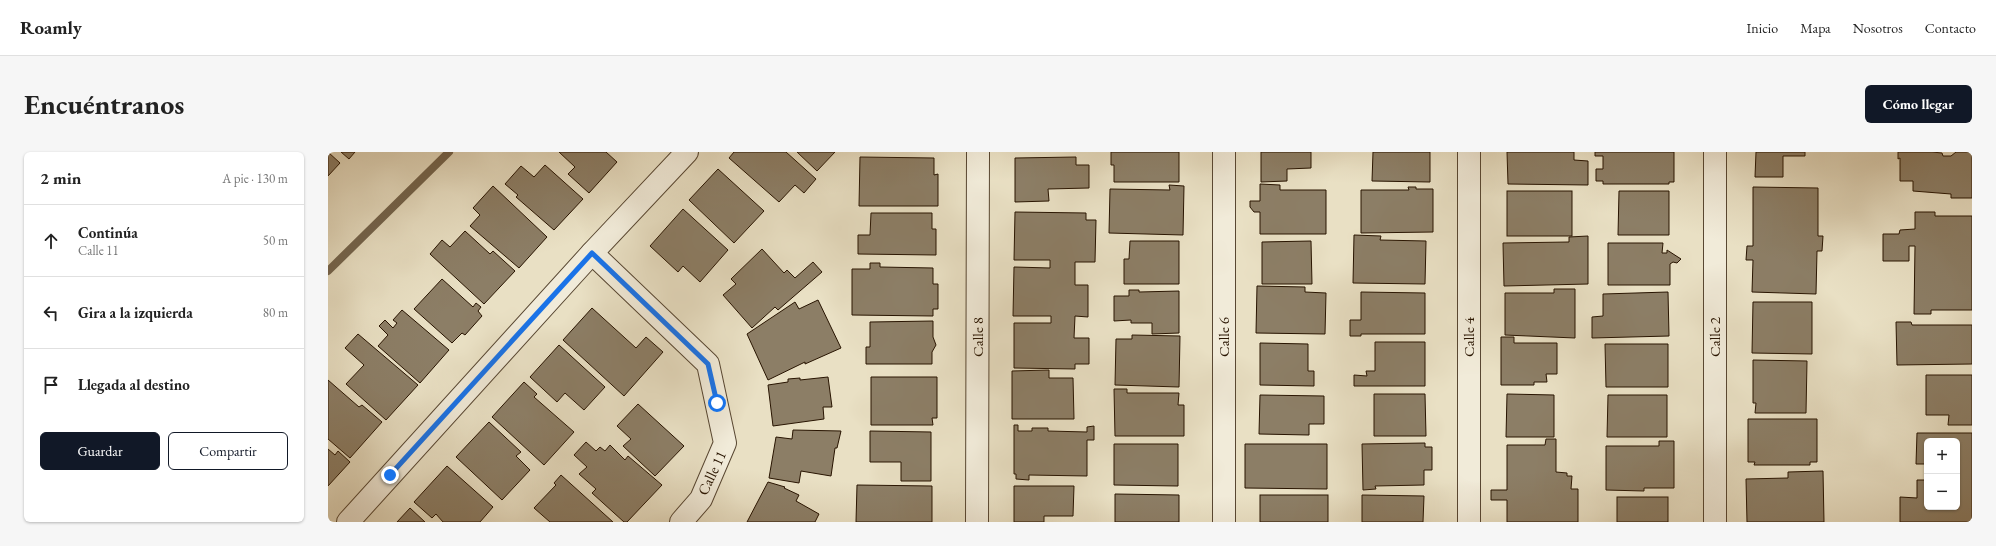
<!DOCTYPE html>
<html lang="es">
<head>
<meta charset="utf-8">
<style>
  body { margin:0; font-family:"EB Garamond",serif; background:#f6f6f6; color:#222 }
  .controls { position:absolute; right:12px; bottom:12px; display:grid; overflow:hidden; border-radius:6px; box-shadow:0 1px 3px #0004 }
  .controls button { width:36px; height:36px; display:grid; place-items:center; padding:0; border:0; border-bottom:1px solid #e0e0e0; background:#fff; color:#222; font:20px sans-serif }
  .stop { position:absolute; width:12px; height:12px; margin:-9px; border:3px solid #1a73e8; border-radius:50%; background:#fff }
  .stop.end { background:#1a73e8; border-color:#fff; box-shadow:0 1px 4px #0008 }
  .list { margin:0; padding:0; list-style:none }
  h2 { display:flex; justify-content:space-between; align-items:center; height:52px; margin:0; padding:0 16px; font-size:17px }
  h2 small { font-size:13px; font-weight:400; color:#767676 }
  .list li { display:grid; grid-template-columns:26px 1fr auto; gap:12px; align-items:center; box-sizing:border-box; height:72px; padding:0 16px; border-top:1px solid #e0e0e0 }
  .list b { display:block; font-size:15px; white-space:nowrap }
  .list p { margin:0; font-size:13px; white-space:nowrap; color:#767676 }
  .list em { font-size:13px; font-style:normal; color:#767676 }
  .actions { display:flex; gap:8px; padding:12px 16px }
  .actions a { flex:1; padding:9px 0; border:1px solid #111827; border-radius:6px; text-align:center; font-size:14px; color:#111827 }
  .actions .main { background:#111827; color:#fff }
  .icon { flex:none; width:22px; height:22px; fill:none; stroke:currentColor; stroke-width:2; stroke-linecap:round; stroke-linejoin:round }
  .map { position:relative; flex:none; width:1644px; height:370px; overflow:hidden; border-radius:6px }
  header { display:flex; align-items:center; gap:24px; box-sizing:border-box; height:56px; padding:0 20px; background:#fff; border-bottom:1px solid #e0e0e0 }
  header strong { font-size:19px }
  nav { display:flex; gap:22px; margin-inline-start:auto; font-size:14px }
  .intro { display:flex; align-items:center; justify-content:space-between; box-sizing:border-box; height:96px; padding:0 24px }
  h1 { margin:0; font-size:28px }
  .button { padding:10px 18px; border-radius:6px; background:#111827; color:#fff; font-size:14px; font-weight:700 }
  main { display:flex; gap:24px; padding:0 24px }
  aside { flex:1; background:#fff; border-radius:6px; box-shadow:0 1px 3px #0004 }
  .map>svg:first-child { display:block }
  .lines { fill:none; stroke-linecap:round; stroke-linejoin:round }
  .stream { stroke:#74654e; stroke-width:8 }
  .building { fill:#8c7e66; stroke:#281401 }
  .minor-casing { stroke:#584732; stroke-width:24 }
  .minor { stroke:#f1ebd9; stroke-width:22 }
  .route { stroke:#1a73e8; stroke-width:5 }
  .labels { text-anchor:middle; stroke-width:4; stroke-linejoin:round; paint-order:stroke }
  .street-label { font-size:15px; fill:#281401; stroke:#f1ebd9 }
</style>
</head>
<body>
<header>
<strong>Roamly</strong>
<nav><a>Inicio</a><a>Mapa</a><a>Nosotros</a><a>Contacto</a></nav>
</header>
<div class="intro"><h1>Encuéntranos</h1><a class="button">Cómo llegar</a></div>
<main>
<aside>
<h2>2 min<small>A pie · 130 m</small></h2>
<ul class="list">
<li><svg class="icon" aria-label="ahead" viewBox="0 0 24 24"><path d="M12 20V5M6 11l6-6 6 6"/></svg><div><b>Continúa</b><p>Calle 11</p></div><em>50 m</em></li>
<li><svg class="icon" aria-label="left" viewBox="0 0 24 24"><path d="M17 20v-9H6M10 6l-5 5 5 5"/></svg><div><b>Gira a la izquierda</b></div><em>80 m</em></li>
<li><svg class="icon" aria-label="arrive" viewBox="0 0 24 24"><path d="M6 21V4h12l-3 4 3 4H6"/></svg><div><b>Llegada al destino</b></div></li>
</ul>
<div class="actions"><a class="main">Guardar</a><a>Compartir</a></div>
</aside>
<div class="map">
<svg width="1644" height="370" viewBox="0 0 1644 370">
  <rect width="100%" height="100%" fill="#e9e0c4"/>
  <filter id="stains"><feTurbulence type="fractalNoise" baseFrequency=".005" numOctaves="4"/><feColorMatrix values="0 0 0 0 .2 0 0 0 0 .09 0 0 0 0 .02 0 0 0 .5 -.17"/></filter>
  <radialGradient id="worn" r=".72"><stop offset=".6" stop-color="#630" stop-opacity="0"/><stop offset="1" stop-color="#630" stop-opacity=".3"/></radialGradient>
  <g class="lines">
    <polyline class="stream" points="0,119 121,0"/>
  </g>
  <g class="building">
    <polygon points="0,0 12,11 0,24"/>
    <polygon points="13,0 27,0 21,7"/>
    <polygon points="231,0 278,0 289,10 261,41 240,22 247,15"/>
    <polygon points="406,0 458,0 488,27 476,41 467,33 451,50 401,6"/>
    <polygon points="469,0 507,0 489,19"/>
    <polygon points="783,0 851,0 851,30 786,30 786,13 783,13"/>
    <polygon points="933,0 983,0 983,16 959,17 959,29 933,30"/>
    <polygon points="1045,0 1102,0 1102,30 1044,29"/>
    <polygon points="1179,0 1246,0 1246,8 1260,9 1260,33 1180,32"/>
    <polygon points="1267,0 1346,0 1346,30 1341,30 1341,32 1275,32 1275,29 1268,29 1268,17 1275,17 1275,4 1267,4"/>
    <polygon points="1428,0 1477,0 1477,4 1455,4 1455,25 1427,25"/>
    <polygon points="1570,0 1604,0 1614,1 1615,4 1623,4 1628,0 1644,0 1644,46 1623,46 1623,42 1585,39 1585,29 1572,29 1572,6 1570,7"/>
    <polygon points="532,5 606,6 606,23 610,22 610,54 531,54"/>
    <polygon points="748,5 748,13 761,13 761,36 720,37 721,49 687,50 687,6"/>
    <polygon points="217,13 255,47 226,78 188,45 190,43 177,32 193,14 206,25"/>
    <polygon points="390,17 436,59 406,91 361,48"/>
    <polygon points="932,32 952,33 952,38 998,38 998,82 932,82 932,60 926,60 922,55 922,49 932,49"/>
    <polygon points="841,33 856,34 855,83 781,81 782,37 842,38"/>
    <polygon points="165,34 219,85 191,116 142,74 152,63 145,56"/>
    <polygon points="1080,35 1088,35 1088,37 1105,37 1105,80 1033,81 1033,38 1081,38"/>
    <polygon points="1425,35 1490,36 1490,84 1495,84 1494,99 1489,99 1488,142 1424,140 1425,108 1418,108 1419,94 1425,94"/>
    <rect x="1179" y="39" width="65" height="45"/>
    <polygon points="1291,39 1341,39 1341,83 1290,83"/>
    <polygon points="355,57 400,98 372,130 355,114 350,120 322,94"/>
    <polygon points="687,60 758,61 758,68 768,68 767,110 747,110 747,133 760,133 760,165 747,164 746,186 761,186 761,212 747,212 747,217 686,216 686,171 723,171 723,164 685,164 686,115 722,116 722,108 686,108"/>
    <polygon points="1587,60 1607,60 1607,64 1644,64 1644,158 1603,158 1603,162 1586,162 1587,94 1581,94 1581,109 1555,109 1555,82 1571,82 1572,78 1587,77"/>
    <polygon points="543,61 604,61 604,77 608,77 608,103 530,102 530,83 542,83"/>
    <polygon points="137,79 162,102 165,99 187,119 156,152 102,102 114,88 122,95"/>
    <polygon points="1026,83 1053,84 1052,88 1098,89 1097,132 1025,131"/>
    <polygon points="1260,84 1260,132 1176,134 1175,91 1241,90 1241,85"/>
    <polygon points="802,89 851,89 851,132 796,132 796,107 801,107"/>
    <polygon points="983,89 984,132 934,132 934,90"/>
    <polygon points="1280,91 1335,91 1334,101 1339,101 1339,98 1353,107 1349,111 1345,110 1342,112 1342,133 1280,133"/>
    <polygon points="434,97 456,121 459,118 467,126 485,110 494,120 450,158 447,155 424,176 395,143 408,132 403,127"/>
    <polygon points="542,111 552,111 552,115 605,116 605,132 610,132 610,157 605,157 605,164 524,163 524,117 542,117"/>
    <polygon points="114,127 145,155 148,151 153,155 150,159 154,164 137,183 134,181 124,191 86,157"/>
    <polygon points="929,134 977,135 977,140 998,141 997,182 928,181"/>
    <polygon points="1226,137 1247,137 1247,186 1177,183 1177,141 1226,141"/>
    <polygon points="801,138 811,138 811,140 851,139 851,181 824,182 824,171 803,171 803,168 786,169 786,144 801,144"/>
    <polygon points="1033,140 1097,141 1097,182 1033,182 1033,184 1022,184 1022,168 1033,168"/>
    <polygon points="1340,140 1341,184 1264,186 1264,165 1275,164 1275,142"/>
    <polygon points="490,148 513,196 477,212 477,210 440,228 419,182 467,150 471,157"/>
    <polygon points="1425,150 1484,150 1484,202 1424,201"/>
    <polygon points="264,156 308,196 318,185 335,200 296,244 235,188"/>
    <polygon points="74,158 121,198 92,231 50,194 60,183 51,174 57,168 65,176 69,171 65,168"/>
    <polygon points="605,169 605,185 608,193 604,200 604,212 538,212 538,195 542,195 542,170"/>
    <polygon points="1568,170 1583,170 1584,173 1644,173 1644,212 1569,213"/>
    <polygon points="30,182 90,233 58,268 18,232 36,213 17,196"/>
    <polygon points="804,183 852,184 851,235 787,233 788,187 804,187"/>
    <polygon points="1173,185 1186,185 1186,191 1229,191 1229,222 1218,222 1219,230 1206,230 1206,233 1173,233"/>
    <polygon points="1047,190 1097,190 1097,234 1026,234 1026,223 1039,224 1038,219 1047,219"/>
    <polygon points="932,191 980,192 980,219 986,219 986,234 932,233"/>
    <polygon points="1277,192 1340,192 1340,235 1278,235"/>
    <polygon points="231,193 277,235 256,258 237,241 229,250 202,225"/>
    <polygon points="1425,208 1479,209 1478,261 1427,261 1428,251 1425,251"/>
    <polygon points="721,218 721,226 745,226 746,267 684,267 684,219"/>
    <polygon points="1598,223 1644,223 1644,273 1620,273 1621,263 1598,263"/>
    <polygon points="500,225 504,255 495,255 496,267 445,274 440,233 460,230 460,227 472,226 472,228"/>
    <polygon points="543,225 609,225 609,266 604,266 605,273 543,273"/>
    <polygon points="0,228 31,255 34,253 54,270 22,306 0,287"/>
    <polygon points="196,230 209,242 206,245 246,280 216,313 164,265"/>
    <polygon points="786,237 799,237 799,241 851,241 850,253 856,253 856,284 787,284"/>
    <polygon points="1046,242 1097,242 1098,284 1046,284"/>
    <polygon points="1179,242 1226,243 1226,285 1178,285"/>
    <polygon points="932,243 996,244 996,272 981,272 981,283 931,282"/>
    <polygon points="1280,243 1339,243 1339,285 1279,285"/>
    <polygon points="310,252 356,294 327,324 295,294 303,287 289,274"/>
    <polygon points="1420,267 1489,267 1489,310 1482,310 1482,313 1426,313 1427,310 1420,310"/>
    <polygon points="161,270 193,300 188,304 202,318 174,348 128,305"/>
    <polygon points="686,273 690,273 690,279 704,279 704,276 720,276 720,279 759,280 759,275 766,274 766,288 759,288 759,324 701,323 701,328 688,327 688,322 686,322"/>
    <polygon points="465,278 513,279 509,296 507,296 503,324 473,319 471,331 441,326 448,285 464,287"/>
    <polygon points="542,279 603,280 603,329 573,329 573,310 542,310"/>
    <polygon points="1589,281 1644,281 1644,370 1572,370 1572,345 1589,346 1589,328 1599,328 1599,355 1629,355 1629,289 1599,289 1599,312 1588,312"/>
    <polygon points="1218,287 1228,287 1228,320 1239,321 1239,324 1244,324 1243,337 1250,337 1250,370 1179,370 1179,348 1163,348 1163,338 1179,338 1179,293 1217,293"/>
    <polygon points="1331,289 1346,289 1346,336 1316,336 1316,339 1278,338 1278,294 1331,294"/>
    <polygon points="258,290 268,299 272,295 277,299 282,293 297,308 300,304 334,333 299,370 296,370 264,341 268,337 251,322 259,315 246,303"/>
    <polygon points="1097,291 1097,295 1104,295 1104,318 1096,318 1096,333 1047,334 1048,337 1035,338 1034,292"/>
    <polygon points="786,292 850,292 850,334 786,333"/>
    <polygon points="917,292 999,292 999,337 917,336"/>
    <polygon points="0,297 7,303 10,299 22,310 0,334"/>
    <polygon points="119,314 165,355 152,370 115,370 108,362 104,366 86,350"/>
    <polygon points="1495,319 1496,370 1419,370 1418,327 1460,326 1460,320"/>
    <polygon points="233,323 285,370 222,370 206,356 228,333 226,331"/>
    <polygon points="440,330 457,335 456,336 471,343 468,349 491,362 487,370 419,370"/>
    <polygon points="529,333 604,334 604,370 528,370"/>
    <polygon points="686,334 746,334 745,364 716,364 716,370 686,370"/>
    <polygon points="787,342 851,343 851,370 787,370"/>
    <rect x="932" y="343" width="68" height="27"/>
    <polygon points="1034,343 1096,344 1095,370 1034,370"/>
    <rect x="1289" y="345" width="51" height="25"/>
    <polygon points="82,356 97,370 69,370"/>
  </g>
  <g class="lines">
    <defs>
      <g id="minor">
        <polyline points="1387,0 1387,370"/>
        <polyline points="264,101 380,212 397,291 373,347 353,370"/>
        <polyline points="20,370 264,101 359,0"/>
        <polyline points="649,370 650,0"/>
        <polyline points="896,370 896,0"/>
        <polyline points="1141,370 1141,0"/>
      </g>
    </defs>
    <use href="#minor" class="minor-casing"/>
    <use href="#minor" class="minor"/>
  </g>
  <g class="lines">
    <polyline class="route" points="62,323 264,101 380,212 389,251"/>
  </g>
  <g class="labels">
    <g class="street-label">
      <text transform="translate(650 185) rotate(-90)" y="5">Calle 8</text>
      <text transform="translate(896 185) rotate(-90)" y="5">Calle 6</text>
      <text transform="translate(1141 185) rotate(-90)" y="5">Calle 4</text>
      <text transform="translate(1387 185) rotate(-90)" y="5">Calle 2</text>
      <text transform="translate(384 321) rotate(-65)" y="5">Calle 11</text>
    </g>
  </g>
  <rect width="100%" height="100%" filter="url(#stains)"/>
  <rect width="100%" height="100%" fill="url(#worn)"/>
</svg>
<div class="controls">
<button>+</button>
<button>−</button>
</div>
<div class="stop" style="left:389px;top:251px"></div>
<div class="stop end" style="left:62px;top:323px"></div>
</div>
</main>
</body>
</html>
